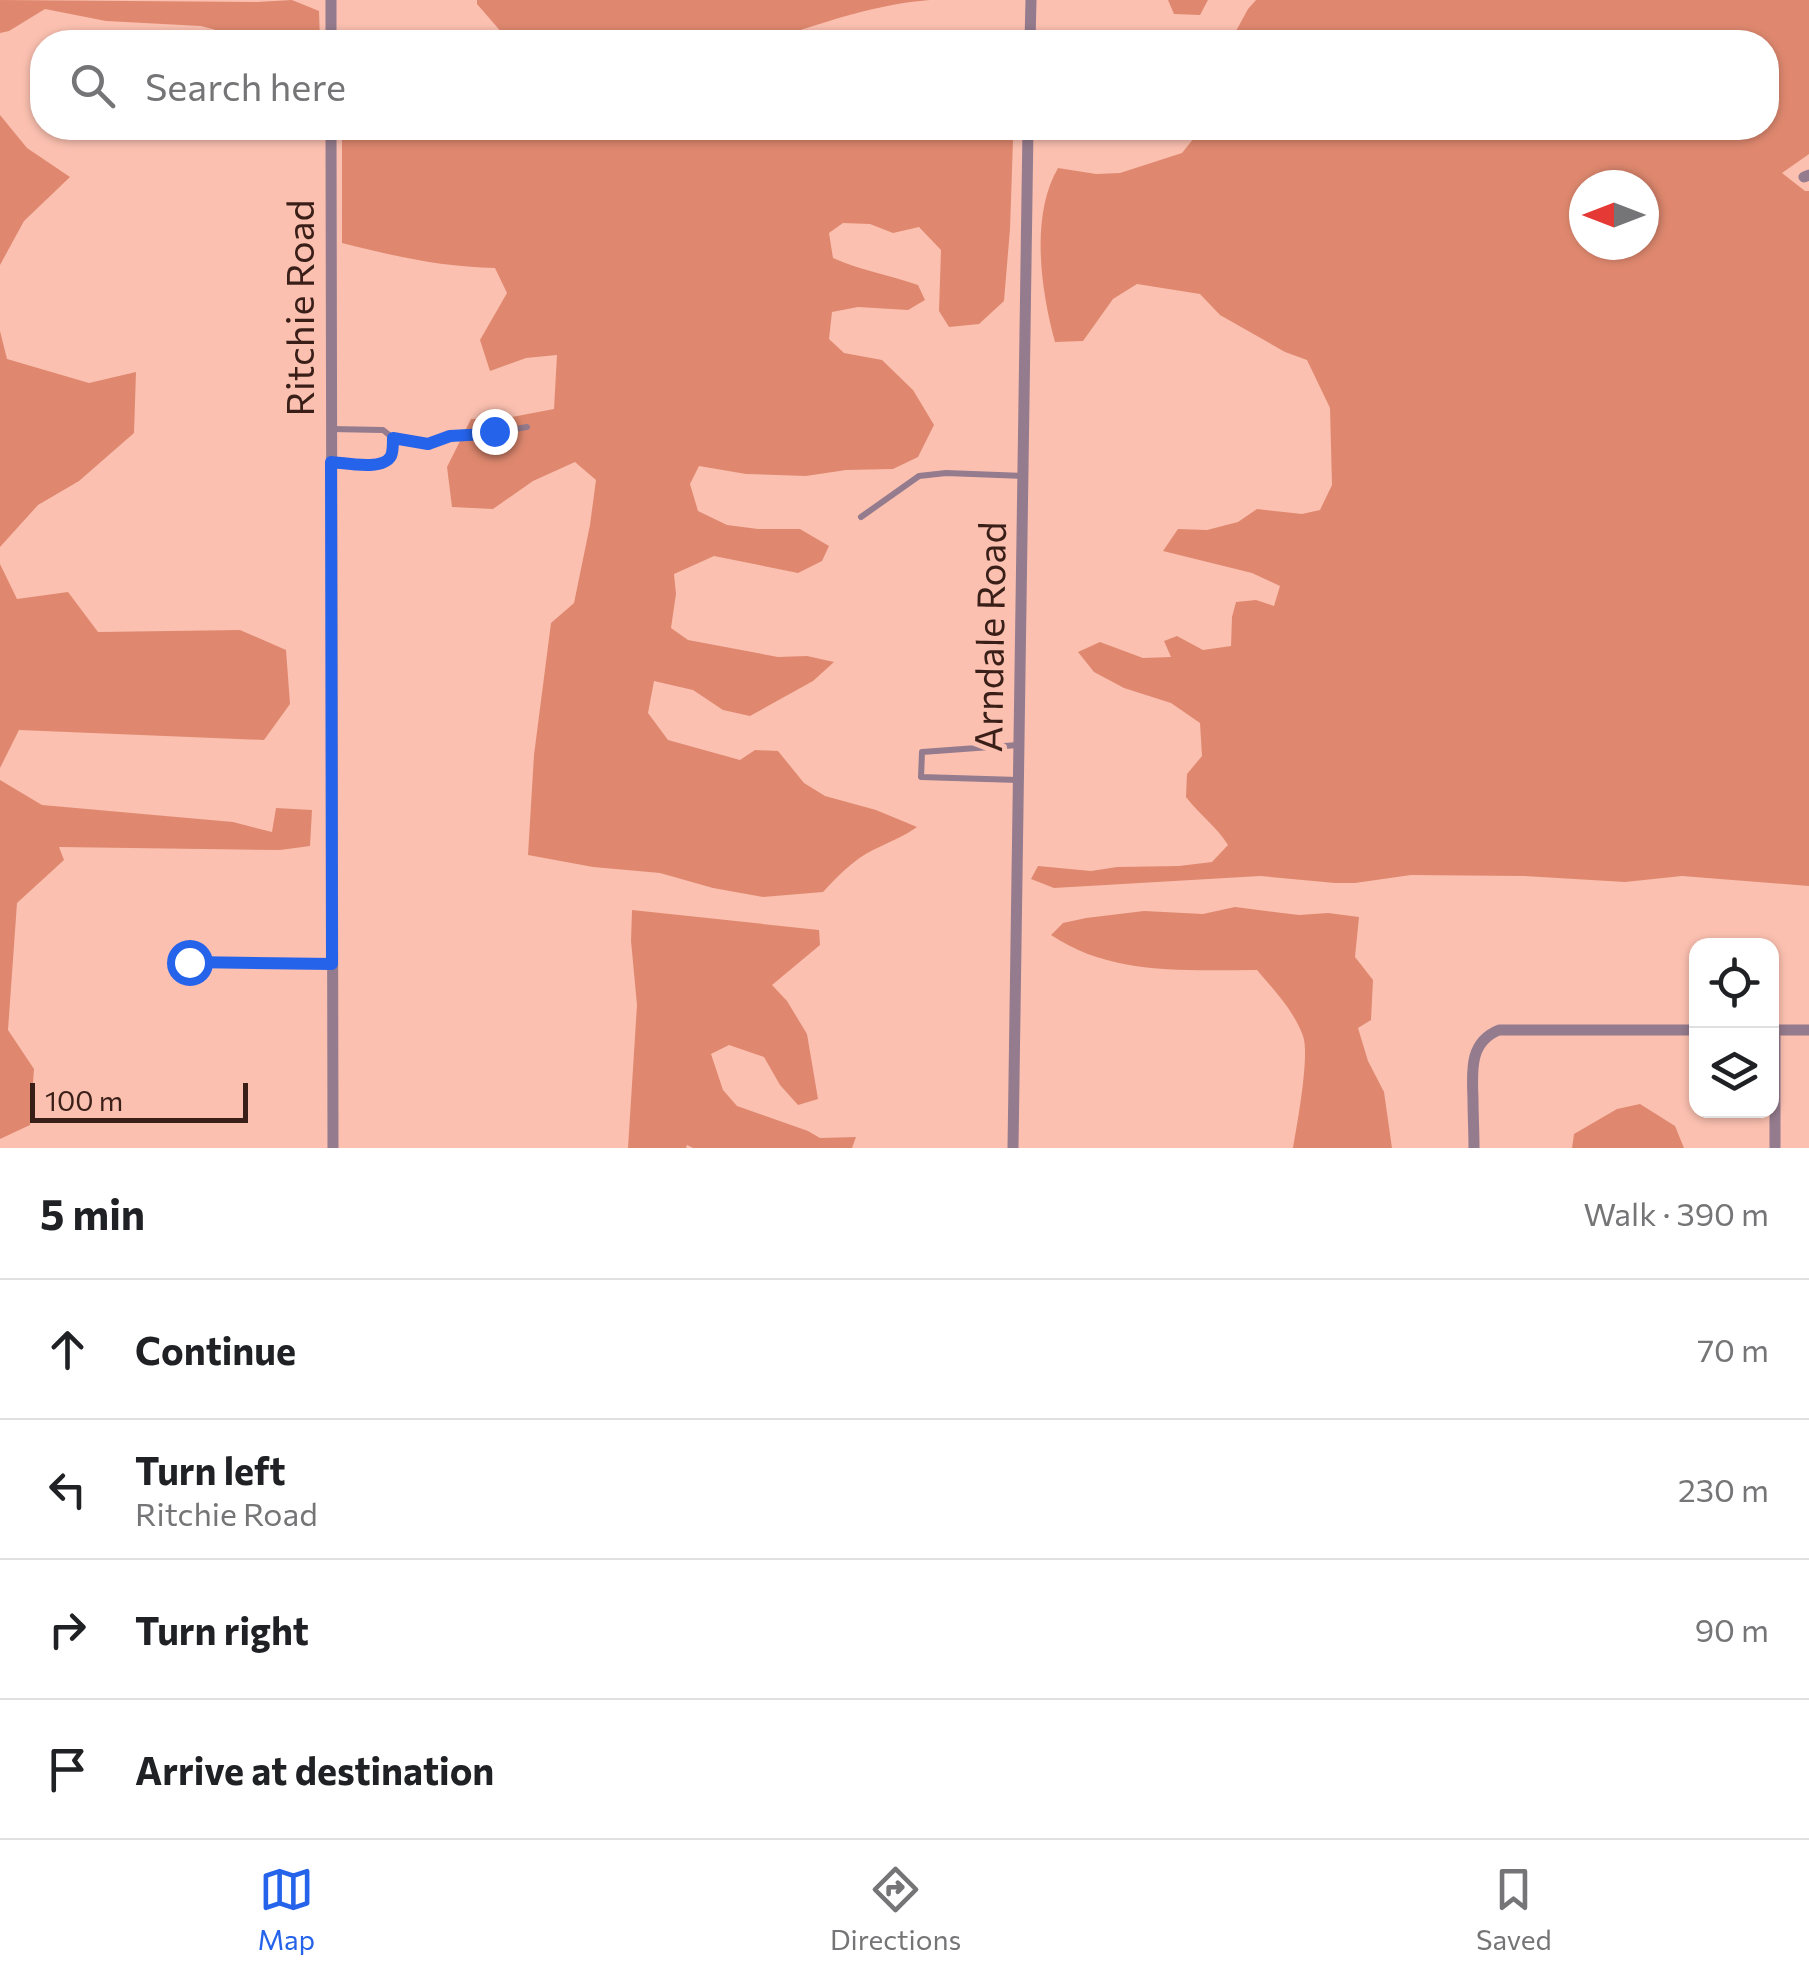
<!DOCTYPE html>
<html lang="en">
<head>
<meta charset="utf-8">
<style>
  body { margin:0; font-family:Commissioner,sans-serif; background:#f2f2f2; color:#202124 }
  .controls { position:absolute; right:30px; bottom:30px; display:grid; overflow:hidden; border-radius:20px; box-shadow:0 2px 8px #0004 }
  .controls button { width:90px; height:90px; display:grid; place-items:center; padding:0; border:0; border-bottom:2px solid #e0e0e0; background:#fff; color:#202124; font:50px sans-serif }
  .compass { position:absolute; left:1569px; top:170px; width:90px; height:90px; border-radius:50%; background:#fff; box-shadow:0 2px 8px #0004; rotate:270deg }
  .scale { position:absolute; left:30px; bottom:25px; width:218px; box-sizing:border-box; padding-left:10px; border:5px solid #3a1f18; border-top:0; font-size:28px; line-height:35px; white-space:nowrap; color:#3a1f18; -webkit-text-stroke:8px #fbc0b0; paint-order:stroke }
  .stop { position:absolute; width:30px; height:30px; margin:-22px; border:8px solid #2563eb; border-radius:50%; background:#fff }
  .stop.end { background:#2563eb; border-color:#fff; box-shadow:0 2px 10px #0008 }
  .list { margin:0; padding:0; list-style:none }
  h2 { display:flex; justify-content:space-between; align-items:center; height:130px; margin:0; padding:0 40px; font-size:42px }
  h2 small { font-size:32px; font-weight:400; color:#757577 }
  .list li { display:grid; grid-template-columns:65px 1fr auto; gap:30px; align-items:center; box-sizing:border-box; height:140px; padding:0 40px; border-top:2px solid #e0e0e0 }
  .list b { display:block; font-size:38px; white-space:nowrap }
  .list p { margin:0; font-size:32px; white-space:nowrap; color:#757577 }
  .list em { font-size:32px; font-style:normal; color:#757577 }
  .icon { flex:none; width:55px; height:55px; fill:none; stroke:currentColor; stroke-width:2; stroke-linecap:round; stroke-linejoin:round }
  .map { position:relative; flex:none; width:1809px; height:1148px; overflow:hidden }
  .search { position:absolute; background:#fff; box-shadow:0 2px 8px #0004; left:30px; right:30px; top:30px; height:110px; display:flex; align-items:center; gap:25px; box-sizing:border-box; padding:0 35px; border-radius:40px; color:#757577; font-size:38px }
  .sheet { height:690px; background:#fff }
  nav { display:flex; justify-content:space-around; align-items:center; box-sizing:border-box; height:140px; border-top:2px solid #e0e0e0; background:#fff; font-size:28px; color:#757577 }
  nav a { display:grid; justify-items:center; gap:5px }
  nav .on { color:#2563eb }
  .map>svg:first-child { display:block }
  .green { fill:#df886f; fill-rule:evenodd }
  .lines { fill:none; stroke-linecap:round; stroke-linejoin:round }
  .lane { stroke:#947b8d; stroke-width:6 }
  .street { stroke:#947b8d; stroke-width:11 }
  .route { stroke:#2563eb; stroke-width:12 }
  .labels { text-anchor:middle; stroke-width:10; stroke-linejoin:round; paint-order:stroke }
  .street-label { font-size:38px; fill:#3a1f18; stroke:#fbc0b0 }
</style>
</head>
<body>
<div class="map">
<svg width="1809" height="1148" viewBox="0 0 1809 1148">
  <rect width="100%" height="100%" fill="#fbc0b0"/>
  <g class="green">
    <polygon points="0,0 257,2 292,0 319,11 320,42 261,42 201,26 106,21 45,9 9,31 0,33"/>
    <path d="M477,0H930C877,4 829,21 779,37L781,42H510L477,4Z"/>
    <polygon points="1168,0 1208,0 1200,15 1174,14"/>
    <path d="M1256,0H1809V154L1782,173L1805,191H1809V886L1682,876L1625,882L1524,876L1411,875L1355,883H1335L1260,876L1054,888L1031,879L1038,866L1091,871L1117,867L1179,866L1212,862L1228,845C1217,827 1199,814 1186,797L1187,774L1202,756L1200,723L1171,703L1124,688L1094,672L1078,652L1100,642L1143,658L1171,657L1164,641L1177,636L1203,650L1231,646L1232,617L1236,602L1256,600L1274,606L1280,586L1252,573L1163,551L1178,529L1207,530L1238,522L1257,509L1302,514L1320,510L1332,485L1330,408L1307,360L1285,352L1220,315L1200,294L1137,284L1113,299L1083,341L1055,342C1041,291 1030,216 1058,168L1096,174L1120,173L1182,153L1202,128H1766V42H1230L1248,9ZM1584,185H1644V245H1584Z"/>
    <polygon points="0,115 27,148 70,177 24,221 0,265"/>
    <path d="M342,128H816L958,137L989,134L1013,140L1010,229L1004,301L979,324L949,327L939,311L941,250L919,227L893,233L870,224L843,223L829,233L833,258C860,270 889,275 918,285L925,300L908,310L858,307L832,312L829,339L844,353L882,360L913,390L934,425L918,457L893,469L846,470L806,476L746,474L699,466L690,484L698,511L727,525L758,529H800L829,546L822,561L798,573L714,556L674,574L676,594L671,628L688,640L778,657L807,656L834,662L813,681L750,716L723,710L693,690L654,681L648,713L668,740L740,760L755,750L778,751L804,783L825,796L876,810L917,827C903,837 889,842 873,850C853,860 838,876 823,892L763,897L713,888L660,873L593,867L528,855L534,755L551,623L574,603L590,525L596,480L575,462L533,481L493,509L452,507L447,467L471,419L506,418L554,409L557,355L526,358L490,371L480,340L507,293L495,268C442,267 393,256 342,243Z"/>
    <polygon points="0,331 7,359 89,383 136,372 134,433 79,481 38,505 0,547"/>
    <polygon points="0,564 17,599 68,592 98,632 240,630 286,650 290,704 264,740 19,730 0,768"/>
    <polygon points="0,780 42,805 233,822 272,832 276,808 312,810 310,846 280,850 59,847 64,860 17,903 8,1030 34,1069 30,1125 0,1139"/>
    <path d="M1235,907L1299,915L1328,913L1359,917L1355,957L1373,980L1371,1020L1358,1028L1368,1061L1384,1092L1392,1148H1293C1297,1125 1310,1055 1303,1036C1294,1011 1274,990 1257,970C1186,970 1112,976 1051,935L1063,923L1086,918L1144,911L1203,914Z"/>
    <polygon points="632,910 819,930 820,945 772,985 787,1001 807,1034 818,1099 798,1105 780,1085 764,1057 729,1045 711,1054 723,1090 737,1106 808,1131 820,1138 856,1137 852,1148 693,1148 687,1145 686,1148 628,1148 637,1005 631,941"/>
    <polygon points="1640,1104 1675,1126 1684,1148 1572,1148 1574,1134 1617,1109"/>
  </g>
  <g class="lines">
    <g class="lane">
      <path d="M331,429L383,430L393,438C392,478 362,464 332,462"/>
      <polyline points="393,438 428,444 450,436 486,434 527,427"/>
      <polyline points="861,517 919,476 946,473 1022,476"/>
      <polyline points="1018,745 922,752 921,777 1018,780"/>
      <polyline points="189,962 331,964"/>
    </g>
    <g class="street">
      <polyline points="331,0 331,42"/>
      <polyline points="1030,42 1031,0"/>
      <polyline points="331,128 333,1148"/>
      <polyline points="1804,177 1809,175"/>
      <polyline points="1772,1030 1809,1030"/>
      <polyline points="1013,1148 1028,128"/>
      <path d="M1474,1148C1474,1132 1473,1115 1473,1099C1472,1071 1469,1042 1499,1030H1696"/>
      <polyline points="1775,1148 1775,1030"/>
    </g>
  </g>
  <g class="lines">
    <path class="route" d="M189,962L332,964L331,462C346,463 383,471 391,456C393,452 393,443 393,438L428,444L450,436L486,434L494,431"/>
  </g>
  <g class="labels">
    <g class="street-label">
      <text transform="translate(301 308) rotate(-90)" y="13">Ritchie Road</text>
      <text transform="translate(991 637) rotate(-89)" y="13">Arndale Road</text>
    </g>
  </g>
</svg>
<div class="controls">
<button><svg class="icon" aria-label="locate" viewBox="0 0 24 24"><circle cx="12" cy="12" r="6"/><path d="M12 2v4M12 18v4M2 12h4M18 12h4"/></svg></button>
<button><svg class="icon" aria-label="layers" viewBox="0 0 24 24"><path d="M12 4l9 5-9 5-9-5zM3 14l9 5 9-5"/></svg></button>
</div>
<svg class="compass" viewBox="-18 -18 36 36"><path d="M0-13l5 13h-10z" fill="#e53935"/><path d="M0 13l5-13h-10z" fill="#757577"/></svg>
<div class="scale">100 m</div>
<div class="stop" style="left:189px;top:962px"></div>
<div class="stop end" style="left:494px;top:431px"></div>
<div class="search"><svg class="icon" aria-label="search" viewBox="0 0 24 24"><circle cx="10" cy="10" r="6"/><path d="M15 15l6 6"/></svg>Search here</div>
</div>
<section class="sheet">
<h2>5 min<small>Walk · 390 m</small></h2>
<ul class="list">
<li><svg class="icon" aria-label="ahead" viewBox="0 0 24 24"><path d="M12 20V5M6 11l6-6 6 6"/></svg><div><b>Continue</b></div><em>70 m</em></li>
<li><svg class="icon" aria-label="left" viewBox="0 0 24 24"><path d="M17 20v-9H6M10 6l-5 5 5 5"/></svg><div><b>Turn left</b><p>Ritchie Road</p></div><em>230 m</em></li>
<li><svg class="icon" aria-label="right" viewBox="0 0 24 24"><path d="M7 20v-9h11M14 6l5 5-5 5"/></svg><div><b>Turn right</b></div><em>90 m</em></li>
<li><svg class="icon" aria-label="arrive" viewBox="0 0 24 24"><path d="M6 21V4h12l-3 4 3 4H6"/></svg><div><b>Arrive at destination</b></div></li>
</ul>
</section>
<nav>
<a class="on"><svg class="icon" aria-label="map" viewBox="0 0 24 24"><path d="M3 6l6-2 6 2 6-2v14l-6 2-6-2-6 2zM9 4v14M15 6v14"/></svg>Map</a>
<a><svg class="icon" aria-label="directions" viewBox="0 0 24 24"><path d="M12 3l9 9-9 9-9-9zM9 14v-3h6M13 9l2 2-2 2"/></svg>Directions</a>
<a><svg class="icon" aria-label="saved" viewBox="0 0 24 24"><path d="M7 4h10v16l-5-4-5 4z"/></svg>Saved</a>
</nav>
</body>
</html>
